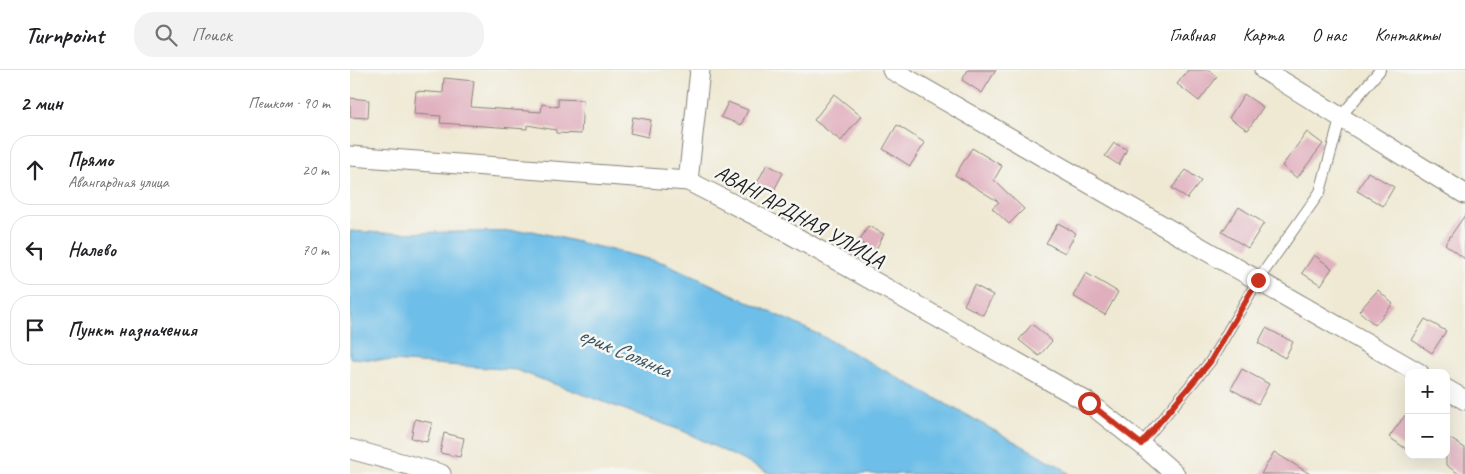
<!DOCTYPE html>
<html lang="ru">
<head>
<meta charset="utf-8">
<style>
  body { margin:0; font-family:Caveat,sans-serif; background:#f2f2f2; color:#202124 }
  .controls { position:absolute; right:15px; bottom:15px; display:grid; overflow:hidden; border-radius:10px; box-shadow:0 5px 20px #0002 }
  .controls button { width:45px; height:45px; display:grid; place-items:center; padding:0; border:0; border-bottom:1px solid #e0e0e0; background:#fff; color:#202124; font:25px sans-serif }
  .stop { position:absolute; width:15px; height:15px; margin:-11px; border:4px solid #c8321e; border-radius:50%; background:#fff }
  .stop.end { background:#c8321e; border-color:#fff; box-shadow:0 1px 5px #0008 }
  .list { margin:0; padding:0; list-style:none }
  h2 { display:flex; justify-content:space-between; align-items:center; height:65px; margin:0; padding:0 20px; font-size:21px }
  h2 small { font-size:16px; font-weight:400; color:#757577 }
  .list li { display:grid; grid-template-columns:32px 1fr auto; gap:15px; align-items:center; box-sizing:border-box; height:70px; margin:0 10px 10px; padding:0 10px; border:1px solid #e0e0e0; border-radius:20px }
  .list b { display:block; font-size:19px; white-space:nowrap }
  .list p { margin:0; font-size:16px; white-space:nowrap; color:#757577 }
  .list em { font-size:16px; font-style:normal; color:#757577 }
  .icon { flex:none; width:28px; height:28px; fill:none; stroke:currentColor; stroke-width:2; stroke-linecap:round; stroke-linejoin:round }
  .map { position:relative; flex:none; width:1115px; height:404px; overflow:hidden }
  header { display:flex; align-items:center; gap:30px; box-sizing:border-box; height:70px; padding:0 25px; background:#fff; border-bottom:1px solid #e0e0e0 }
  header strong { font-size:24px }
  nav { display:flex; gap:28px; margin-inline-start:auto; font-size:18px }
  .search { width:350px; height:45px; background:#f2f2f2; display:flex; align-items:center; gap:12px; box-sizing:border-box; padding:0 18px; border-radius:20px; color:#757577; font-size:19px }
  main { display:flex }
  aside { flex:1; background:#fff }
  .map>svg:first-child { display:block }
  .water { fill:#6dbee8; stroke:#446d82 }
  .building { fill:#e0afbd }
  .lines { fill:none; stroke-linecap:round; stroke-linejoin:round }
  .lane-casing { stroke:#868278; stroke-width:12 }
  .street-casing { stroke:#868278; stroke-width:21 }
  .lane { stroke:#fff; stroke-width:10 }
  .street { stroke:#fff; stroke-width:19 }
  .route { stroke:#c8321e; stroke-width:6 }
  .labels { text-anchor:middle; stroke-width:5; stroke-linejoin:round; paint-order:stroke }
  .street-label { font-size:21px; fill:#1c1c1c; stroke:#f6f6f2 }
  .water-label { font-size:22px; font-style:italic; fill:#385563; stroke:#f6f6f2 }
</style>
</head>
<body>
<header>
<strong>Turnpoint</strong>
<div class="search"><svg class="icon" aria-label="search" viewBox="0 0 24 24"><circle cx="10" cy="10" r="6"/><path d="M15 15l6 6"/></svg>Поиск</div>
<nav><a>Главная</a><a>Карта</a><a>О нас</a><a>Контакты</a></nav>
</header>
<main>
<aside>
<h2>2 мин<small>Пешком · 90 m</small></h2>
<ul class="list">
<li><svg class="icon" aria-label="ahead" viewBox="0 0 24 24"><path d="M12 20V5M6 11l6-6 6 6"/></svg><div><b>Прямо</b><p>Авангардная улица</p></div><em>20 m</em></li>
<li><svg class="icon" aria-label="left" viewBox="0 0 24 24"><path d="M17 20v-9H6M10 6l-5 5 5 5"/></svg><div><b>Налево</b></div><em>70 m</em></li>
<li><svg class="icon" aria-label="arrive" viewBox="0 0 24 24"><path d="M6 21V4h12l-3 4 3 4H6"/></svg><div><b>Пункт назначения</b></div></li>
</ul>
</aside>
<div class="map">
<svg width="1115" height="404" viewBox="0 0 1115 404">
  <rect width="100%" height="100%" fill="#f6f6f2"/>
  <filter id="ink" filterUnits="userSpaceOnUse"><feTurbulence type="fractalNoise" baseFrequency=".02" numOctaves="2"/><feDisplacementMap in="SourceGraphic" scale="10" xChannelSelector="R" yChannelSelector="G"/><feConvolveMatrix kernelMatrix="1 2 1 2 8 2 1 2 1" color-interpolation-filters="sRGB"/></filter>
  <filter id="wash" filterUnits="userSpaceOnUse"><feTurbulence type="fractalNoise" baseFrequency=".0096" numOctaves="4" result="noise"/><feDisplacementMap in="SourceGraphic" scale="20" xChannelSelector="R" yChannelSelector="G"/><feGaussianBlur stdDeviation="1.12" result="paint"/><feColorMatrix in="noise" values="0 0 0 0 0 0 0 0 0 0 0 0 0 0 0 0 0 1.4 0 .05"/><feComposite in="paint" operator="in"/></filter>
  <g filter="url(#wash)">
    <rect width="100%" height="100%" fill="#efe9d3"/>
    <polygon class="water" points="0,161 34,163 183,161 315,193 470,265 711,397 720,404 421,404 333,361 166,300 0,288"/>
    <g id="blocks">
      <g class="building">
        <polygon points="618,0 646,0 632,23 612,10"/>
        <polygon points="838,0 859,0 867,7 849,31 827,14"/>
        <polygon points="94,8 124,11 121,37 191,42 192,34 208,37 208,29 233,30 231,64 206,63 206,60 177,55 177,59 90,53 91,46 64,44 66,21 93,23"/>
        <polygon points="484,24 511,46 491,71 464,50"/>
        <polygon points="894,24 913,37 898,60 879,48"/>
        <polygon points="0,28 19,30 18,48 0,47"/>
        <polygon points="378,32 398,40 391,55 371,47"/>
        <polygon points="283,47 301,50 298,67 280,63"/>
        <polygon points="547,55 575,73 560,96 533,79"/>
        <polygon points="957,62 973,74 947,108 932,96"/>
        <polygon points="764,73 777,79 769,95 755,86"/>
        <polygon points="622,78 652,96 644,110 674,139 659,154 642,138 649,132 605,105"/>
        <polygon points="417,94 433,103 423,122 407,113"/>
        <polygon points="836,100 851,111 837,129 822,118"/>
        <polygon points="1018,102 1044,117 1033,136 1007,121"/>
        <polygon points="889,137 914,153 898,178 872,162"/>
        <polygon points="1115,145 1115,189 1095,174"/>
        <polygon points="708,153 726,163 715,183 696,173"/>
        <polygon points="518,156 534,164 525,181 509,172"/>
        <polygon points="964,185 982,198 971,215 952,203"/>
        <polygon points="736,203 768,222 755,245 723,226"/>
        <polygon points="624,215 643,225 633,245 614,235"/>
        <polygon points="1028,220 1043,234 1025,255 1009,241"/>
        <polygon points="1075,249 1096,261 1082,283 1062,270"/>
        <polygon points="682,254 702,271 689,286 669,270"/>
        <polygon points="916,258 943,272 935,288 908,273"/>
        <polygon points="892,299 919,314 908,334 881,319"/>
        <polygon points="1059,340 1059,381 1039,367"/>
        <polygon points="65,349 82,353 77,372 61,368"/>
        <polygon points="94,363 114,368 110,387 90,383"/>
        <polygon points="1096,366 1115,378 1115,404 1109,404 1096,395"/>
        <polygon points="924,382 960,404 911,404"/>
      </g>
    </g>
  </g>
  <g filter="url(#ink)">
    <use href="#blocks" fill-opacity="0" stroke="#868278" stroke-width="1"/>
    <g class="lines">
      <defs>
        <polyline id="lane" points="791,374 860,292 908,210 970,122 991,46 1030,0"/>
        <g id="street">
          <polyline points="542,0 1069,303"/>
          <polyline points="914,0 1115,124"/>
          <polyline points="0,86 338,111 426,156 739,333 791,374 825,404"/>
          <polyline points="338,111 350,0"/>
          <polyline points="1096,319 1115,330"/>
          <polyline points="0,379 91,404"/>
        </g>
      </defs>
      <use href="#lane" class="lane-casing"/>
      <use href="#street" class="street-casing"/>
      <use href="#lane" class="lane"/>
      <use href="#street" class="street"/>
    </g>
  </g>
  <g class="lines" filter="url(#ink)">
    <polyline class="route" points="739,333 791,374 860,292 908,210"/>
  </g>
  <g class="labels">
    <g class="street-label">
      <text transform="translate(450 146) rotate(29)" y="7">АВАНГАРДНАЯ УЛИЦА</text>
    </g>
    <g class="water-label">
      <text transform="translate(275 281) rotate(23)" y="8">ерик Солянка</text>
    </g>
  </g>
</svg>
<div class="controls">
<button>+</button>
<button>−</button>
</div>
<div class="stop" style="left:739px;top:333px"></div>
<div class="stop end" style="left:908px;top:210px"></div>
</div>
</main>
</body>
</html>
